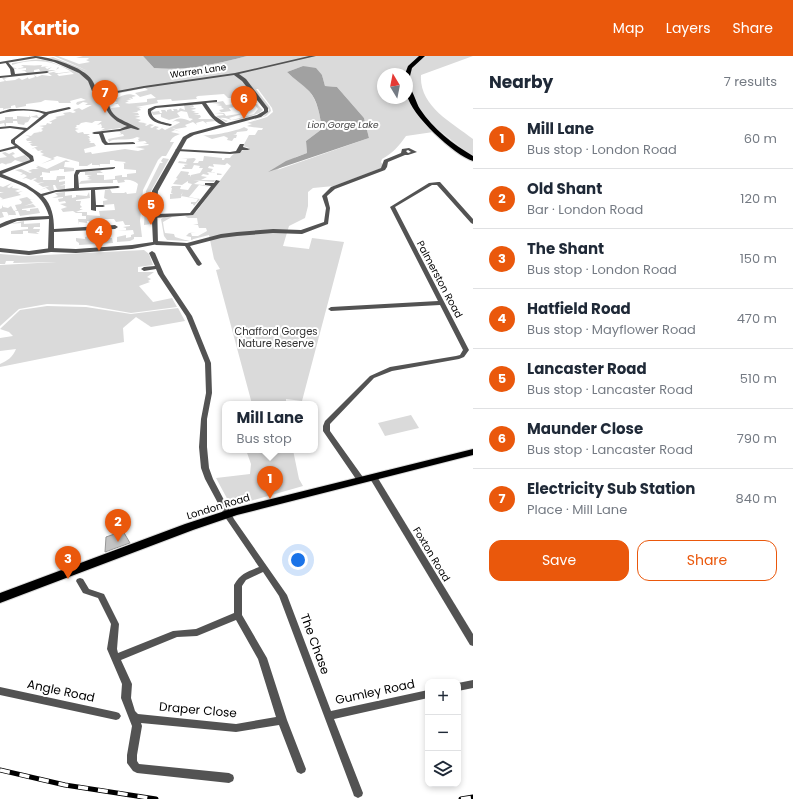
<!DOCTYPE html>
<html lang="en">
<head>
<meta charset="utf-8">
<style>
  body { margin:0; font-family:Poppins,sans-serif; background:#f6f6f7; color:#1f2937 }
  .controls { position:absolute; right:12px; bottom:12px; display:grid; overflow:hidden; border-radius:8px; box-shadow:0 2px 6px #0003 }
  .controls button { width:36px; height:36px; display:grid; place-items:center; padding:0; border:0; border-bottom:1px solid #e0e1e3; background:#fff; color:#1f2937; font:20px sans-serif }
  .compass { position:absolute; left:377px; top:12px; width:36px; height:36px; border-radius:50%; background:#fff; box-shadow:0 2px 6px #0003; rotate:350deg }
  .you { position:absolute; left:298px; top:504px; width:14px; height:14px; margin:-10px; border:3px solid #fff; border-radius:50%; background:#1a73e8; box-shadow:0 0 0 6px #1a73e833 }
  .badge { display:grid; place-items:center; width:26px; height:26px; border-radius:50%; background:#ea580c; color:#fff; font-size:13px; font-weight:700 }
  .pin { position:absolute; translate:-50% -33px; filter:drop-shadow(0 1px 2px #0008) }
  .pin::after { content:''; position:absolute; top:21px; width:14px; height:12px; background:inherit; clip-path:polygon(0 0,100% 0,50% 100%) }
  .popup { position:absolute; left:222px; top:345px; width:96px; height:52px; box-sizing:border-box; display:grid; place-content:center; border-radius:8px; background:#fff; filter:drop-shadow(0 1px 3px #0005); font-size:13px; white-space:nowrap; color:#747a83 }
  .popup b { font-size:15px; color:#1f2937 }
  .popup::after { content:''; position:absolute; left:50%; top:100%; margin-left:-8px; border:8px solid transparent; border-top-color:#fff }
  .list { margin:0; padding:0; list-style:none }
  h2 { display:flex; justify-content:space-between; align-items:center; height:52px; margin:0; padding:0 16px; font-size:17px }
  h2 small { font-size:13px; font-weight:400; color:#747a83 }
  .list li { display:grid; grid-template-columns:26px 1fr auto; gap:12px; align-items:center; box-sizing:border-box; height:60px; padding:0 16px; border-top:1px solid #e0e1e3 }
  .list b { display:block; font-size:15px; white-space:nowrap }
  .list p { margin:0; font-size:13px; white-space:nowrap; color:#747a83 }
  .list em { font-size:13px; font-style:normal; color:#747a83 }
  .actions { display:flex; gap:8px; padding:12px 16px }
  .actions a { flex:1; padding:9px 0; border:1px solid #ea580c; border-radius:12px; text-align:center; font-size:14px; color:#ea580c }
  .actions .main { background:#ea580c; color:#fff }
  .icon { flex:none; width:22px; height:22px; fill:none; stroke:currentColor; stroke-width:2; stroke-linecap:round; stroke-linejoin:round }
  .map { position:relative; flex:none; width:473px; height:743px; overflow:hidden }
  header { display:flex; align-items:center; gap:24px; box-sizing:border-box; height:56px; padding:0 20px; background:#ea580c; color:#fff }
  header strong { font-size:19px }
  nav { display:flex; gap:22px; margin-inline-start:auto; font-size:14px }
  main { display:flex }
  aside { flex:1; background:#fff }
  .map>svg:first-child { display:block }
  .green { fill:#dadada; fill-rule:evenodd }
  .water { fill:#a1a1a1 }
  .building { fill:#c3c3c3; stroke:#979797 }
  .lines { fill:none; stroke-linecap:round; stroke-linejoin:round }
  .primary-casing { stroke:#dbdbdb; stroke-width:2 }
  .minor { fill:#535353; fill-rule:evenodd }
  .tertiary { fill:#535353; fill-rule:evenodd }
  .primary { fill:#000; fill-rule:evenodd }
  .rail-casing { stroke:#000; stroke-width:5 }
  .rail { stroke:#fff; stroke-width:3.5; stroke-dasharray:10; stroke-linecap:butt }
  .labels { text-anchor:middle; stroke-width:4; stroke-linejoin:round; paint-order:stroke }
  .far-street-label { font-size:9px; fill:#000; stroke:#fff }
  .far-water-label { font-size:9px; font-style:italic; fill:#424242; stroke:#fff }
  .street-label { font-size:10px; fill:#000; stroke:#fff }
  .park-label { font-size:10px; fill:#313131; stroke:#fff }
  .near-street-label { font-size:12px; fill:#000; stroke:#fff }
</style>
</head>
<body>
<header>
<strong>Kartio</strong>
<nav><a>Map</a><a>Layers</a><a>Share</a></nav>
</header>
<main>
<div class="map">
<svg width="473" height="743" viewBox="0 0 473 743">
  <rect width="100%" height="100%" fill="#fff"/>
  <g class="green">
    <path d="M54,0H58L79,8L90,6L86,4L89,3L88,2H76L83,0H143L154,12C186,15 217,8 247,0H473L421,19C419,50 451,66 473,83V99L468,97L440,75L406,80C399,90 393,97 382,103L381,106L384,111L334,130L313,132L308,136V150L305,162L289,170L283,190L309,193L312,182L344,186L302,345L286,343V348H252L216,214L220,213L214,203L209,179L186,185L167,184L164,180L161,163L164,161H178H172L163,166L164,173H168H164L165,177L174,178L175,181L185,184H191V181L186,180L189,177L196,176L191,177L192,180H198L207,175L206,172H199L198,169H193L198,168L197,162H188L185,160L196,156L231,110L227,107L225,109L213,108L214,111L209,110L208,112L213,113L211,116L222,118L221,119H217V117L207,116L209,118L208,119L203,118L201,120L207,121L201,124H215L214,126L193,124L199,125L194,128L203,129L205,128L204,129L210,131L199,129L189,141L200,143L194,150L193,148H183H191V146H196L198,143L181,140L183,136L181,139V142L170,143V138H173L171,137L172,132H165H171L172,130H181L180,133L188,134L192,128L188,127V125L182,129L173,128L176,124L178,123L176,122L181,115L189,116L188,119H190V121L191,119L200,117L203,112H199L200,110L194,109L192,113H182L183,111H185L184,109L188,108L178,107L179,105L186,106L187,103H181L194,102L196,103L193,107H198L199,105H203L204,100L222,102V104H224L225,102H230C233,97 242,93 249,94V92L243,90L249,79H255L258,74H262L263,72C259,72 250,71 247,70L252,68L247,67L267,61L273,56L272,52L258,33H256L270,51L271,55L266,60L251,65L264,60L269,54L253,33V39H252L247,34L239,36L248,49L229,52L231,55L216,57L221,56L219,54L224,53L221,51L222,50L216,49L221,48L212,47L223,45L226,49L234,48L231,42H228L224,38L198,40L196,41L197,43L172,45L171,43L157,44L158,47L136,51L143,52H139L141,54L137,55L138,56L132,57H138L139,59L134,60H139L140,61L135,62L141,64L138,66L145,67H144L147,68L145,69L146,70L150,68L154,69L150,71L152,72L155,70L159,71L156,73L159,74L162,72L165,74L179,67L180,66L175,65L172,66C178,61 183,62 190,65L193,63L189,62L187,56L181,55L177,57L180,61L169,64L161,61V58L153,59L151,54L153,55L152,56L159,55L160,57H162L161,54H165L167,56V54L171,53L172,55H174L173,53H177L178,55L180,52L185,54L184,49H193L194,51L190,52H195L196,53L191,54L196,56L193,57H198L199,58L194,59H200L201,61L198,63H212L216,65L206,66L207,68L203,65L196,67L197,69L193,66L185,69L187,71L176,73L172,72L180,76L175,74L171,76L180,78C175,80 172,81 170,86H174L166,100H162L158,104L143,134L140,165L142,181H134V183L130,185L117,186V181L126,179V182L131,181V179L134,178L133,174L117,175L126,174V172L123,171L130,170V169H125L123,165L116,166L114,163H101V166L100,164H97V167H90L89,165H87V167L79,166V169L78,163H86V160H82V157H76L73,155L63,156L61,153L67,151L60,148L66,147L65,145L59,146L58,143L63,142V141L52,142L47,141L52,142L58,140L55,137L65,136V140L72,139V142L76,141V139L87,140L89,136L90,142L76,144V145H81L80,149L82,151L80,152V153H83L76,156H87V159L100,160L99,155L115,154L114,148L103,149V145L108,144L104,142L105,134H100L110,133L112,137H124L126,136L127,138L136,137L138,128C135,125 129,123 124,124L125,126L118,127L117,124H113V127H92L79,128L81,125L92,124L87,123L90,122L87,120L92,119H85V116H82L103,114L100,115L103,117H97V119H104V124L115,123V120L122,119V121H127V118L136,117V114L124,113V108L129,107L123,108L126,106L115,105L114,104H110V108H100L99,111V109H92V107L87,110H79V106L57,100L53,102L55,103L41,108L52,103L41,99L44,98L40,96L43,94L38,95L35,92L31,93L38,90H32L30,88L33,87H28L32,85H22H27L26,83L30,81L25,79L31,80L34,77L40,76L38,75L41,76L43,74L41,73L44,71L39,70L46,69L47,67L51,68L52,66H49L57,62L55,61L65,59L63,57L70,56L73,57L76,56L73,54L79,52L82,54L92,49H85L88,47L83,46L78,49L76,48L77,46L86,44L81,42L70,45L71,47H59L58,45L45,44L41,46L26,48V50L16,52L15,49L11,50V52L4,53V55L3,52H0V26L5,25L2,22H7L4,23L6,25L15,24L12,22L15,24L19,22L22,24L27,22V21L29,23L35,21L34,19L37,21L42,19L50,20H52L48,17L58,15L54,16C59,19 65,15 71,16L57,18L59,20L74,18C56,4 33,2 12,9V7C23,6 34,2 44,4C55,6 76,18 84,16L72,10L49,2L53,1L88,15ZM303,10L322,19L325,30L337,31L364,62L369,82L277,114L296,101L307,97L306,85L322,73C320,61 318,45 309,35C303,28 294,23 287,16ZM383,18H407V42H383ZM145,32L148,34L135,37L140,41L151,38L156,42L147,43V46L125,48L129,47H125L129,45L126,44H130L127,43L131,44L129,42L133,43L132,41L136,40C126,35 120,42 114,43H117L114,45L117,46L115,48H118L120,51L111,52L107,44L111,39ZM95,65H102L97,69L101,68L102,71L101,72H105L100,75L120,72L127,74L116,75L120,76L121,78L118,79L123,78L124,80L108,83L109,86C115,81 127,86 137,81L140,82L138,83L139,85L136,86L145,85L147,87L143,88H148L149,89L135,91L145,93L138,95L125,93L92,98L91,96L85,97L84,93L96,90L94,87H89L91,86L89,84L90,83L88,82H90L89,80H87L90,78H82H84L83,76L78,77L75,74L79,73L75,72L77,70L76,69H79L81,67L86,66L92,67Z"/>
    <path d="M43,7L41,11L49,10L45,11L47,13L52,11L48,14H56L58,11L59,12C54,16 46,16 40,15L39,13L34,14V16L27,17L25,15H21L26,14V12L15,13L11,10L17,13L24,11L21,9C28,9 34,10 42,9Z"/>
    <path d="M254,48H257L263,54C259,59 239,64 233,64C228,64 226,61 220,62L228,65L226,66L216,60L224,59L223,58H214L224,57L226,60L249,56L229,62L232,64L254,58L258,53Z"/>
    <polygon points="29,59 30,61 37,59 38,61 41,61 38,62 31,61 28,66 24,67 25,67 24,69 18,68 17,65 13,65 13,67 6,67 6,70 5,70 4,67 0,68 0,65 5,64 5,61 13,61 13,63 17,63 17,60 29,61"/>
    <path d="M244,71L248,73L247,75L237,76L236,78H237H233L237,79L236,82H239H234L232,85L227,84L228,82L224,80L212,83L203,79C208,81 241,74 244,71Z"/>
    <polygon points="5,96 9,98 13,96 15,98 12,99 15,102 25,99 30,104 24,107 15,104 11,107 6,108 7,109 2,107 0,108 0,102 7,101 2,97"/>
    <polygon points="163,102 169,103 151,135 151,168 144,169 146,135 160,107 163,107 161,105"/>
    <polygon points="66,104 70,106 65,106 64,111 74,112 74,115 64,116 64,113 59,113 59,114 50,115 50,117 42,116 42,119 40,120 40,121 43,121 43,124 56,124 57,120 71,120 65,120 65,123 59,124 59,126 65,125 65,128 59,130 65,129 65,133 57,133 55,129 53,129 54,134 50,135 46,132 40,134 49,130 43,131 38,128 44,126 38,127 33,124 37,123 35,122 31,124 26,122 22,123 27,120 24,118 20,119 23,117 15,114 21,113 30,117 32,116 28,115 33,113 39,113 36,112 38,110 33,108 47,113"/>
    <polygon points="12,127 7,131 9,132 13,130 12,132 20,133 15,135 18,136 23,135 18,137 21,139 0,144 3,143 0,141 0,137 4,136 0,136 0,130 3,131"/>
    <polygon points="27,141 31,144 35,143 30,144 33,147 24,150 33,148 36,151 22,153 22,154 26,154 27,155 30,155 30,153 38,152 40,157 20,160 18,155 15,155 16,159 9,159 9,160 7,156 2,156 4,161 0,162 0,153 2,152 2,149 3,151 8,152 11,150 14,155 17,154 15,149 21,148 22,146 19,143"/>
    <polygon points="24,165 24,168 40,167 40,171 34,171 33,173 40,173 39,176 36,176 39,178 28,177 28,175 23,175 23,178 11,178 11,175 28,173 28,171 21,171 21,167 9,168"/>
    <polygon points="96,178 95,182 112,182 113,187 79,189 79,187 76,185 76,182 85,183 85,181"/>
    <polygon points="144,194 149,198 153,209 138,211 138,216 154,216 147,221 151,223 148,225 150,226 139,230 153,246 172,242 177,251 131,257 86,249 47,248 19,253 0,270 0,209 57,206 13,207 14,205 6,205 5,208 0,208 0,198 25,200"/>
    <path d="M47,250L86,251L131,258L178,252L185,265L151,271L136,261L123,272L124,286L0,311V308C7,305 13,301 16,293L0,295V282L13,280L9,276L0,273L20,254Z"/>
    <polygon points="411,359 419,372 385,380 378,367"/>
    <polygon points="246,394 293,394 299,423 303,430 236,449 230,448 216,422 250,418 251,408"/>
  </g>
  <g class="water">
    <path d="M143,0H247C217,8 186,15 154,12Z"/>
    <path d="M303,10L316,12L322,19L325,30L337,31L364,62L369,82L268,116L286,105L307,97L306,85L322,73C320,61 318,44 309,35C302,28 294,23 287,16Z"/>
  </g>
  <polygon class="building" points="123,475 130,487 105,496 106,481"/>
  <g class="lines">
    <defs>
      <g id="primary">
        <polygon points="419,0 425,0 412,12 410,20 407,22 407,18 405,18 408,10"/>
        <path d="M407,29C413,33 416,47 420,53C433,73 453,88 473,100V105C454,99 411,59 407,39C407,36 407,32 407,29Z"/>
        <polygon points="473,393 473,399 237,459 193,474 0,547 0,537 185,468 231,453"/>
      </g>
    </defs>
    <use href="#primary" class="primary-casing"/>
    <g class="minor">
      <polygon points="7,5 14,13 15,18 47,15 49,16 47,17 0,22 0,20 11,19 10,13 5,6"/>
      <path d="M105,37L108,38C107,63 123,63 140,73L138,74L131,72L120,75L103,77L106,85L108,87L133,86L135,87V88L105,89L102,86L99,78H94L92,77L94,76L120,73L127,70C113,65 101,54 105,37Z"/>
      <path d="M216,44H217V46L206,47L215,60L227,68V70C215,69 208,57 202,48L156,52L151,55C152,65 163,66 171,68L172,69L170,70C161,68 146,66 148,53L155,50Z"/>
      <path d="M69,51L71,52L70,53L49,58L15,84V87L33,100L34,105L2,118L26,128L41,138L56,134L74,132V119L76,114L115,111V112L113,113L80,116L78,119L79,132L118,130L120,131L118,132L95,134L96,149H103L105,150L103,151H96V155L91,154V134L56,136L43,140C52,149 54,161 54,173L115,169L118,171L115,173L54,176V194L51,196L48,194L49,163L17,165L0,172V168C14,160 33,161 49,160C42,135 21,129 0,121V115L30,104L29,102L17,92L0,96V94L15,90L11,87V84L24,74L10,72L0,73V71L10,70L27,72L44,58C31,53 13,54 0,58V56L10,53H24L37,54L46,56Z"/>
      <polygon points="240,88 244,88 243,91 250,93 248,94 242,94 240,97 230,98 177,95 175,94 177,93 230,96 236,95"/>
      <path d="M409,92L417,96L408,99H405L388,106L387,111L385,114L335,133L327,140L330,152L328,168L302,178L273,177L237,180L221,182L190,190L202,208L199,210L197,209L185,190L156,189L153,187L156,185L187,187L221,178L237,176L273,173L301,174L324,166L326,152L322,140L331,131L381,112L384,104L401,97L402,93ZM408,94L411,96L408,97L406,95Z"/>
      <polygon points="216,124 220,125 193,159 154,162 151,160 154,158 190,157 211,130 205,129 205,127 214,127"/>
      <polygon points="438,126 440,126 473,163 473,168 471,167 437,129 432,129 395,151 469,294 464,301 459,303 392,315 374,322 330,368 330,375 365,424 361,427 358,426 323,375 323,370 325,365 370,320 390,311 456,300 460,299 463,294 440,249 331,255 328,253 331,251 438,245 390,151 429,127"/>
      <path d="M152,195L155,197L164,218L192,260L211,307L212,337L207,363V391L209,412L213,423L234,463L287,539L331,655L428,634V642L334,663L363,737L362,740L358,742L354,740L353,737L279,540L263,516L246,524L242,530V559L267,602L287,664L306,713L305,716L301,718L297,716L279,669L236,676L141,667L142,670L137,699V705L139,708L229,717L233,719L234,722L233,725L229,727L137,717L133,715L127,707V699L132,670L121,642L122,628L107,593L111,568L98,542L83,537L76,525L77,523L80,522L83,523L89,533L104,538L119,568L117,593L118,597L173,575L196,573L234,557V529C241,517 247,516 259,511L227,464L205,423L201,412L199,391L201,363L206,337L205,307L186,260L158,218L156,213L144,215L141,213L144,211L155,210L149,197ZM236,564L258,603L276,661L236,668L138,658L135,655L131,642L132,628L121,604L177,581L197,580Z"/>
      <polygon points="370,419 376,419 473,578 473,590 470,589 369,421"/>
      <polygon points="473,624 473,632 458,635 458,627"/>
      <polygon points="0,631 116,656 119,657 121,660 119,663 116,664 0,639"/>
    </g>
    <path class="tertiary" d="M35,0C50,1 84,11 92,24C94,27 95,30 96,33L106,37L144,30L235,17L309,0H316L239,18L246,23L268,52V56L261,61L194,79L187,83L158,135L157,146L158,188L132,193L76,197L51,196L29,199L0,196V192L29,195L51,192L76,193L132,189L153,186L151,146L152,135L183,81L190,77L257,59L264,55V53L242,25L234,19L144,32L106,39L92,35L88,25L79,17L54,6L36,2L0,8V6Z"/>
    <use href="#primary" class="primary"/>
    <defs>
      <g id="rail">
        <polyline points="0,714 65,729 156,743"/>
        <polyline points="461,743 473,741"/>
      </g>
    </defs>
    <use href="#rail" class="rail-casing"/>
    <use href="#rail" class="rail"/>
  </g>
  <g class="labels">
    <g class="far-street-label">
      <text transform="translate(198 15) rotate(-8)" y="3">Warren Lane</text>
    </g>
    <g class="far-water-label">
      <text x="343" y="72">Lion Gorge Lake</text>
    </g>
    <g class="street-label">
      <text transform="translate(440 223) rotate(62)" y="4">Palmerston Road</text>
      <text transform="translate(218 450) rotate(-17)" y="4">London Road</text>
      <text transform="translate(432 498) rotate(59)" y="4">Foxton Road</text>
    </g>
    <g class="park-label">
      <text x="276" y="279">Chafford Gorges<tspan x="276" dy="12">Nature Reserve</tspan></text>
    </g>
    <g class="near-street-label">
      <text transform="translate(315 588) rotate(70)" y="4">The Chase</text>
      <text transform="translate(61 635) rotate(12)" y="4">Angle Road</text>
      <text transform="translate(375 636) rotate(-12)" y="4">Gumley Road</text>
      <text transform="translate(198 654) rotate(5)" y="4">Draper Close</text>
    </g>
  </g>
</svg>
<div class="controls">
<button>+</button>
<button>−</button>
<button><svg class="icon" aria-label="layers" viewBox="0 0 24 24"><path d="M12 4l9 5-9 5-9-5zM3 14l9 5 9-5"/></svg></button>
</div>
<svg class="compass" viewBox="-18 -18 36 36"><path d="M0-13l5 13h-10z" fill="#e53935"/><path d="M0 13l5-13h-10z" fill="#747a83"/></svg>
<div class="you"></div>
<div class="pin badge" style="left:270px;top:443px">1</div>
<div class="popup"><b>Mill Lane</b>Bus stop</div>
<div class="pin badge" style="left:118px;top:486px">2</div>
<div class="pin badge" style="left:68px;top:523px">3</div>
<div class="pin badge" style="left:99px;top:195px">4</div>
<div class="pin badge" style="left:151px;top:169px">5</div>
<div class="pin badge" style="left:244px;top:63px">6</div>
<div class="pin badge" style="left:105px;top:57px">7</div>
</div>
<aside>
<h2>Nearby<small>7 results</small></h2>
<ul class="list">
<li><span class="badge">1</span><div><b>Mill Lane</b><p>Bus stop · London Road</p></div><em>60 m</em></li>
<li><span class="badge">2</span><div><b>Old Shant</b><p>Bar · London Road</p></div><em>120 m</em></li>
<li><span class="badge">3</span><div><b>The Shant</b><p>Bus stop · London Road</p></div><em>150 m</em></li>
<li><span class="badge">4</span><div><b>Hatfield Road</b><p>Bus stop · Mayflower Road</p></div><em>470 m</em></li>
<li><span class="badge">5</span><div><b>Lancaster Road</b><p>Bus stop · Lancaster Road</p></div><em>510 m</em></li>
<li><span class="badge">6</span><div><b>Maunder Close</b><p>Bus stop · Lancaster Road</p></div><em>790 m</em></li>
<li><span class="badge">7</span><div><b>Electricity Sub Station</b><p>Place · Mill Lane</p></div><em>840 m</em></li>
</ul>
<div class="actions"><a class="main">Save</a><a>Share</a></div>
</aside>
</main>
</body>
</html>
